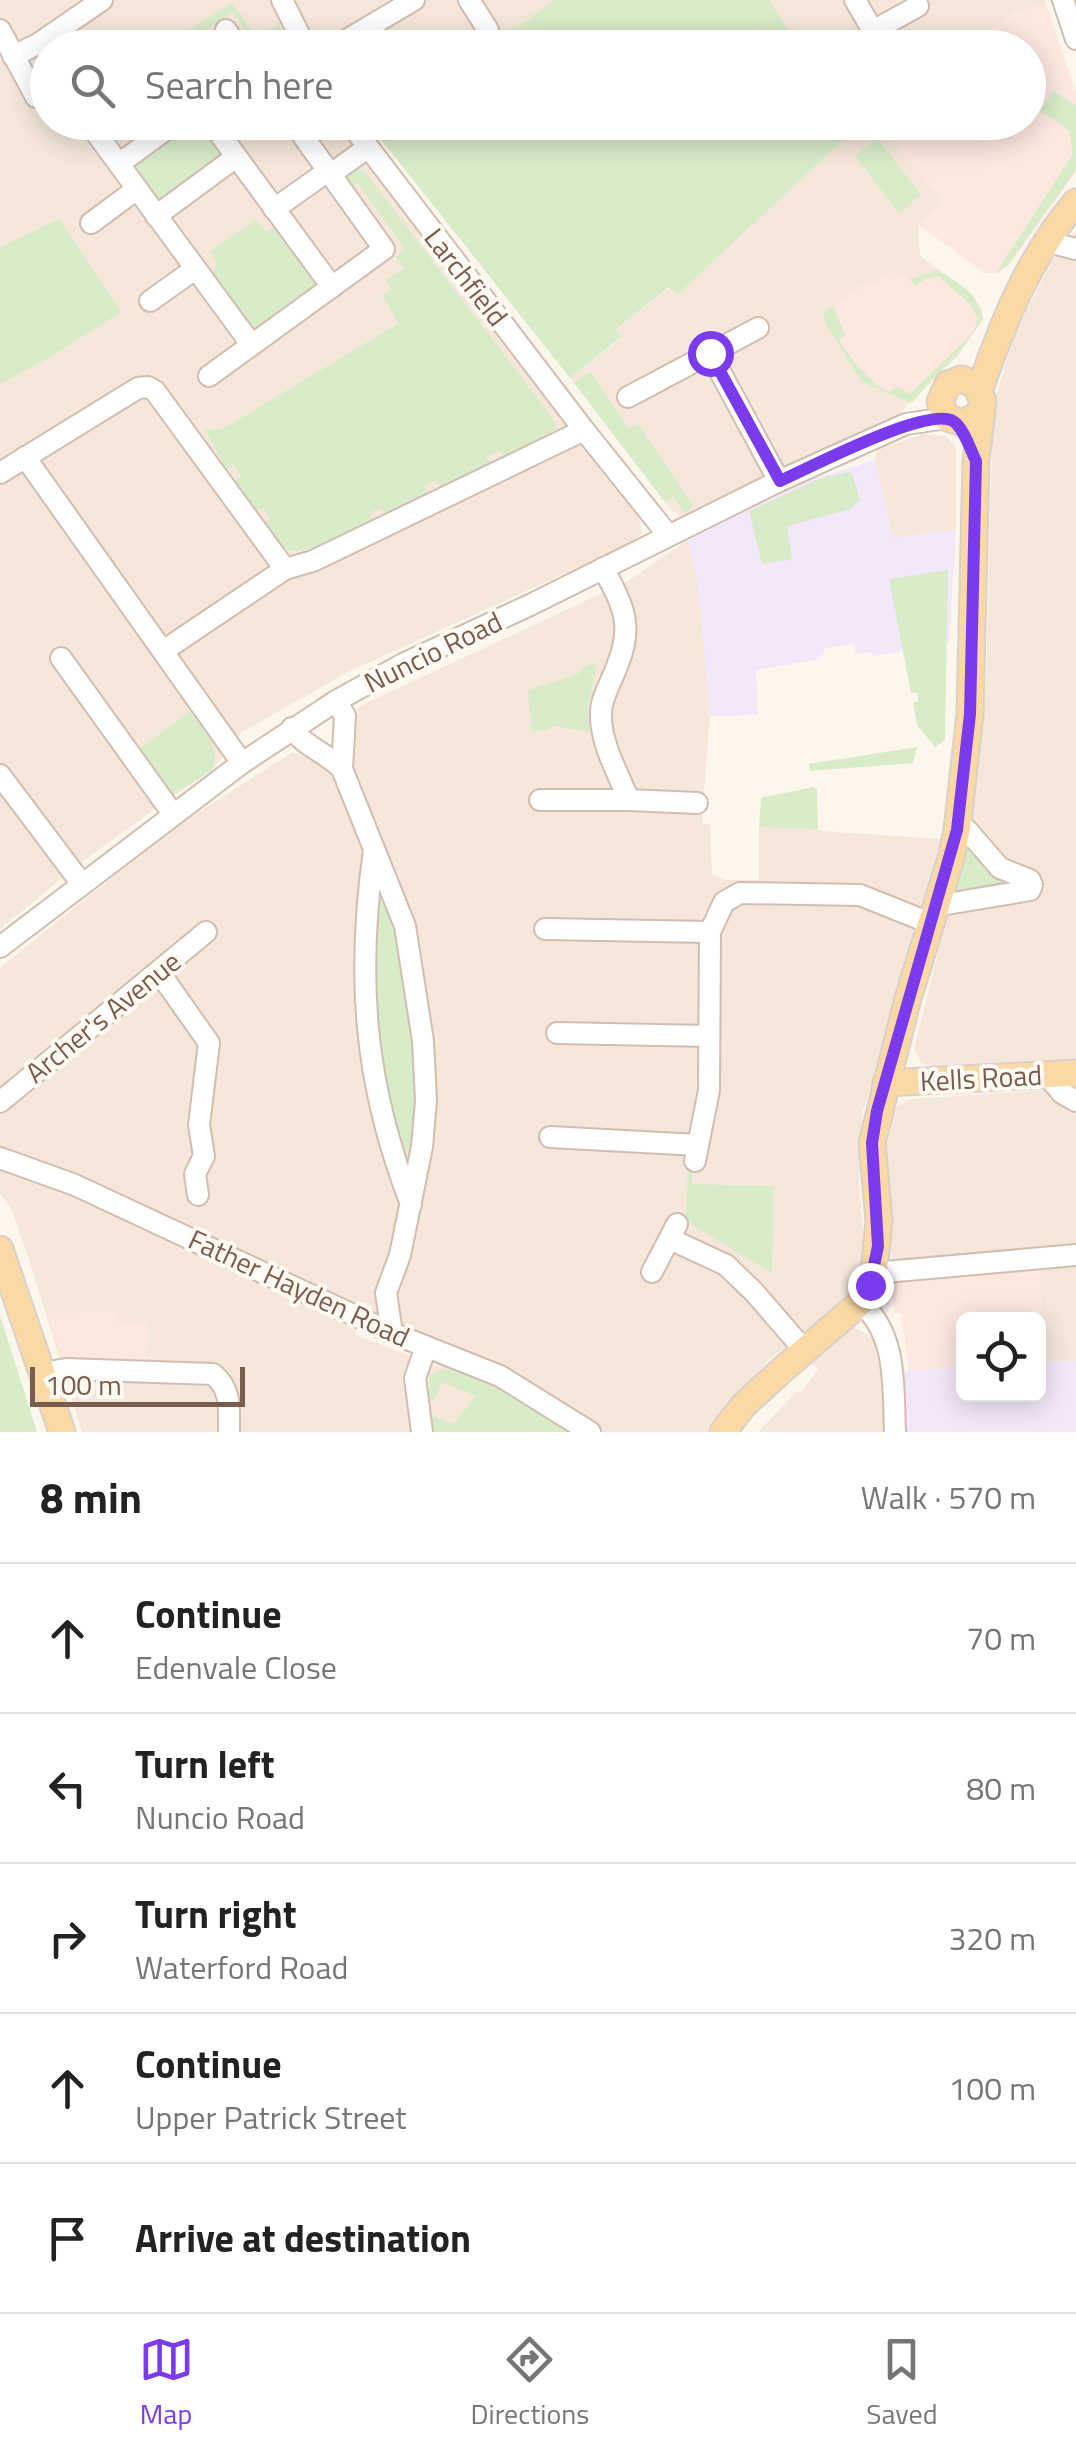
<!DOCTYPE html>
<html lang="en">
<head>
<meta charset="utf-8">
<style>
  body { margin:0; font-family:"Titillium Web",sans-serif; background:#f2f2f2; color:#222 }
  .controls { position:absolute; right:30px; bottom:30px; display:grid; overflow:hidden; border-radius:15px; box-shadow:0 5px 25px #0003 }
  .controls button { width:90px; height:90px; display:grid; place-items:center; padding:0; border:0; border-bottom:2px solid #e0e0e0; background:#fff; color:#222; font:50px sans-serif }
  .scale { position:absolute; left:30px; bottom:25px; width:215px; box-sizing:border-box; padding-left:10px; border:5px solid #7a5c4d; border-top:0; font-size:28px; line-height:35px; white-space:nowrap; color:#7a5c4d; -webkit-text-stroke:8px #fffaf3; paint-order:stroke }
  .stop { position:absolute; width:30px; height:30px; margin:-22px; border:8px solid #7c3aed; border-radius:50%; background:#fff }
  .stop.end { background:#7c3aed; border-color:#fff; box-shadow:0 2px 10px #0008 }
  .list { margin:0; padding:0; list-style:none }
  h2 { display:flex; justify-content:space-between; align-items:center; height:130px; margin:0; padding:0 40px; font-size:42px }
  h2 small { font-size:32px; font-weight:400; color:#767676 }
  .list li { display:grid; grid-template-columns:65px 1fr auto; gap:30px; align-items:center; box-sizing:border-box; height:150px; padding:0 40px; border-top:2px solid #e0e0e0 }
  .list b { display:block; font-size:38px; white-space:nowrap }
  .list p { margin:0; font-size:32px; white-space:nowrap; color:#767676 }
  .list em { font-size:32px; font-style:normal; color:#767676 }
  .icon { flex:none; width:55px; height:55px; fill:none; stroke:currentColor; stroke-width:2; stroke-linecap:round; stroke-linejoin:round }
  .map { position:relative; flex:none; width:1076px; height:1432px; overflow:hidden }
  .search { position:absolute; background:#fff; box-shadow:0 5px 25px #0003; left:30px; right:30px; top:30px; height:110px; display:flex; align-items:center; gap:25px; box-sizing:border-box; padding:0 35px; border-radius:55px; color:#767676; font-size:38px }
  .sheet { height:880px; background:#fff }
  nav { display:flex; justify-content:space-around; align-items:center; box-sizing:border-box; height:140px; border-top:2px solid #e0e0e0; background:#fff; font-size:28px; color:#767676 }
  nav a { display:grid; justify-items:center; gap:5px }
  nav .on { color:#7c3aed }
  .map>svg:first-child { display:block }
  .residential { fill:#f5e8da }
  .commercial { fill:#fde8e0 }
  .education { fill:#f3e8fa }
  .green { fill:#d8ecc9 }
  .lines { fill:none; stroke-linecap:round; stroke-linejoin:round }
  .minor-casing { stroke:#d1beb0; stroke-width:24 }
  .major-casing { stroke:#dad1cd; stroke-width:29 }
  .minor { stroke:#fff; stroke-width:20 }
  .major { stroke:#fbd9a5; stroke-width:25 }
  .route { stroke:#7c3aed; stroke-width:12 }
  .labels { text-anchor:middle; stroke-width:8; stroke-linejoin:round; paint-order:stroke }
  .street-label { font-size:28px; fill:#7a5c4d; stroke:#fffaf3 }
</style>
</head>
<body>
<div class="map">
<svg width="1076" height="1432" viewBox="0 0 1076 1432">
  <rect width="100%" height="100%" fill="#fdf6ec"/>
  <g class="residential">
    <polygon points="0,0 273,0 298,47 48,48 48,122 340,123 638,516 642,532 632,543 350,671 242,732 211,771 168,799 78,865 0,929 0,384 47,359 59,219 0,247"/>
    <polygon points="295,0 554,0 492,48 319,47"/>
    <polygon points="769,0 1045,0 1046,4 1014,13 967,47 800,48"/>
    <polygon points="851,123 877,123 942,197 943,204 918,225 920,256 971,293 981,307 983,319 957,356 898,415 685,517 672,511 570,378 620,339 615,330 670,287 677,294 855,129"/>
    <polygon points="1076,230 1076,1061 939,1069 921,1063 914,1049 973,810 986,682 993,405 1017,328 1052,262"/>
    <polygon points="922,434 946,436 956,448 956,530 893,538 875,460 877,450"/>
    <polygon points="688,540 697,576 705,651 710,716 702,817 703,824 710,824 712,874 725,880 759,880 759,827 815,826 821,831 941,839 876,1073 862,1112 859,1180 865,1254 861,1272 847,1304 768,1360 729,1407 715,1432 601,1432 505,1372 339,1298 141,1204 0,1154 0,968 169,831 293,752 329,769 352,713 362,705 626,582"/>
    <polygon points="1076,1088 1076,1249 896,1263 892,1259 884,1149 895,1107 912,1099"/>
    <polygon points="0,1166 71,1189 337,1319 356,1331 356,1335 438,1366 445,1364 492,1379 451,1432 82,1432 28,1256 11,1208 0,1194"/>
    <polygon points="1076,1261 1076,1361 1043,1362 1039,1263"/>
    <polygon points="854,1327 870,1336 874,1343 883,1383 886,1432 758,1432 796,1392 803,1390 818,1370 812,1363 838,1340 837,1333"/>
  </g>
  <g class="commercial">
    <polygon points="1046,4 1076,92 1076,172 1010,264 997,273 985,273 918,225 943,204 942,197 877,123 1028,122 1028,48 967,47 1014,13"/>
    <polygon points="894,269 915,286 925,279 938,276 968,302 978,318 974,333 910,394 890,392 878,387 847,353 838,339 845,334 833,306 868,280 872,285"/>
    <polygon points="1039,1263 1043,1362 1039,1362 1038,1320 964,1320 963,1367 909,1370 901,1313 895,1313 890,1280"/>
    <polygon points="117,1311 117,1322 147,1322 146,1363 63,1362 47,1313"/>
  </g>
  <g class="education">
    <polygon points="875,460 893,538 956,530 949,642 875,656 869,652 856,654 854,643 824,649 824,653 816,660 756,670 758,715 710,716 697,576 688,540 799,483"/>
    <polygon points="1076,1361 1076,1432 901,1432 901,1371 963,1367 964,1394 1038,1394 1039,1362"/>
  </g>
  <g class="green">
    <polygon points="554,0 769,0 800,47 480,47 514,27 516,29"/>
    <polygon points="232,3 257,38 279,24 289,47 257,47 232,12 184,47 165,45"/>
    <polygon points="1053,91 1076,105 1076,170 1007,266 996,273 1073,154 1070,131 1040,111"/>
    <path d="M185,123H202C210,134 224,145 218,159L165,198L158,199L134,171V165Z"/>
    <polygon points="392,123 851,122 855,129 677,295 669,287 616,329 620,338 570,378 368,123 377,123 382,130"/>
    <polygon points="877,138 921,195 899,213 855,156"/>
    <polygon points="355,169 365,172 554,420 557,429 504,457 499,450 487,456 490,463 441,487 436,480 425,486 428,494 384,513 381,508 369,513 372,520 314,548 291,551 282,547 264,523 270,519 263,508 256,511 234,481 241,476 234,465 226,469 205,429 223,429 399,323 382,296 391,289 386,280 404,269 395,257 405,249 358,183 349,189 345,177"/>
    <polygon points="59,219 121,312 47,359 0,384 0,247"/>
    <polygon points="256,220 266,231 277,226 319,284 253,332 209,275 217,266 211,251"/>
    <path d="M935,271C956,278 980,296 983,319L957,356L934,377L912,403L862,382L823,319L826,311L833,306L845,335L839,340C851,359 868,383 890,392L897,386L910,394L973,333L978,318L968,302L938,276L925,279L915,286L910,279Z"/>
    <polygon points="590,372 629,429 638,424 694,507 685,513 673,497 665,502 574,383"/>
    <polygon points="848,472 852,474 860,500 851,509 787,526 792,559 762,564 749,511 819,479"/>
    <polygon points="948,570 945,740 935,747 917,725 913,703 918,701 918,693 911,693 889,579"/>
    <polygon points="592,664 597,665 588,706 589,732 555,726 543,731 531,731 528,690 578,674 583,667"/>
    <path d="M190,712C203,730 224,749 211,771L167,799L135,752Z"/>
    <polygon points="917,747 913,763 810,771 809,764"/>
    <polygon points="813,787 817,789 818,829 759,827 761,798"/>
    <polygon points="969,841 1019,886 953,895"/>
    <polygon points="377,881 403,926 422,1086 415,1162 400,1162 379,1063 372,998"/>
    <polygon points="688,1166 692,1166 692,1184 774,1186 772,1273 686,1221"/>
    <polygon points="0,1315 37,1432 0,1432"/>
    <polygon points="452,1369 489,1380 575,1432 431,1432 429,1414 454,1424 476,1396 442,1382 434,1401 428,1398 430,1376 441,1370"/>
  </g>
  <g class="lines">
    <defs>
      <g id="minor">
        <polyline points="282,0 306,48"/>
        <polyline points="469,0 488,30"/>
        <polyline points="855,0 873,31 918,6"/>
        <polyline points="1063,0 1076,39"/>
        <polyline points="0,30 36,97"/>
        <polyline points="226,30 238,48"/>
        <polyline points="333,48 414,0"/>
        <polyline points="13,56 38,44 102,0"/>
        <polyline points="88,122 251,344"/>
        <polyline points="211,122 332,287"/>
        <polyline points="349,122 584,430 668,535"/>
        <polyline points="119,164 176,122"/>
        <polyline points="331,174 367,148"/>
        <polyline points="274,209 328,171"/>
        <polyline points="156,216 236,157"/>
        <polyline points="91,223 137,189"/>
        <polyline points="1048,242 1076,249"/>
        <polyline points="150,301 195,269"/>
        <polyline points="710,353 779,481"/>
        <polyline points="209,376 384,249 293,122"/>
        <polyline points="628,397 758,328"/>
        <polyline points="25,457 242,763"/>
        <polyline points="0,473 138,388 148,387 155,391 285,569"/>
        <polyline points="163,651 285,569 313,561 584,430"/>
        <polyline points="61,658 173,814"/>
        <polyline points="336,701 345,716 342,769 405,926 423,1041 426,1100 422,1147 400,1255 386,1293 392,1333"/>
        <path d="M292,728C304,747 326,752 342,769"/>
        <polyline points="0,775 82,884"/>
        <path d="M540,800H629C618,773 600,743 601,713C601,700 608,688 613,676C634,629 627,612 603,568"/>
        <polyline points="629,800 697,803"/>
        <path d="M374,850C356,977 364,1084 411,1204"/>
        <polyline points="935,906 1030,890 1032,885 1030,880 1000,868 967,830 957,830"/>
        <polyline points="545,929 710,932"/>
        <polyline points="0,947 242,763 336,701 403,664 530,605 779,481 906,424 947,418"/>
        <polyline points="159,972 209,1043 199,1125 204,1156 195,1174 198,1195"/>
        <polyline points="557,1033 709,1036"/>
        <polyline points="1047,1075 1062,1093 1076,1101"/>
        <polyline points="0,1102 206,932"/>
        <polyline points="550,1137 698,1145"/>
        <polyline points="0,1158 75,1185 392,1333 500,1376 590,1432"/>
        <polyline points="695,1161 709,1090 710,932 724,902 740,893 860,895 930,923"/>
        <polyline points="670,1239 726,1265 754,1292 805,1351"/>
        <polyline points="652,1272 677,1224"/>
        <polyline points="874,1273 1076,1255"/>
        <path d="M860,1303C898,1333 893,1389 895,1432"/>
        <path d="M43,1373L66,1369L213,1374C232,1390 229,1409 229,1432"/>
        <polyline points="422,1432 415,1378 426,1347"/>
      </g>
      <g id="major">
        <path d="M980,389C1003,322 1029,257 1076,202"/>
        <polyline points="886,1083 1076,1073"/>
        <polyline points="0,1249 62,1432"/>
        <polyline points="723,1432 744,1405 782,1370 860,1303 874,1273 879,1221 872,1143 907,1002 951,858 957,830 970,714 976,461 983,401 975,384 961,379 948,384 940,402 947,418 964,423 980,413"/>
      </g>
    </defs>
    <use href="#minor" class="minor-casing"/>
    <use href="#major" class="major-casing"/>
    <use href="#minor" class="minor"/>
    <use href="#major" class="major"/>
  </g>
  <g class="lines">
    <path class="route" d="M710,353L780,481C809,468 927,406 953,421C964,428 970,449 976,461L970,714L957,830L877,1111L872,1143L878,1246L870,1285"/>
  </g>
  <g class="labels">
    <g class="street-label">
      <text transform="translate(466 277) rotate(52)" y="10">Larchfield</text>
      <text transform="translate(433 652) rotate(-26)" y="10">Nuncio Road</text>
      <text transform="translate(103 1017) rotate(-39)" y="10">Archer's Avenue</text>
      <text transform="translate(981 1078) rotate(-3)" y="10">Kells Road</text>
      <text transform="translate(299 1288) rotate(25)" y="10">Father Hayden Road</text>
    </g>
  </g>
</svg>
<div class="controls">
<button><svg class="icon" aria-label="locate" viewBox="0 0 24 24"><circle cx="12" cy="12" r="6"/><path d="M12 2v4M12 18v4M2 12h4M18 12h4"/></svg></button>
</div>
<div class="scale">100 m</div>
<div class="stop" style="left:710px;top:353px"></div>
<div class="stop end" style="left:870px;top:1285px"></div>
<div class="search"><svg class="icon" aria-label="search" viewBox="0 0 24 24"><circle cx="10" cy="10" r="6"/><path d="M15 15l6 6"/></svg>Search here</div>
</div>
<section class="sheet">
<h2>8 min<small>Walk · 570 m</small></h2>
<ul class="list">
<li><svg class="icon" aria-label="ahead" viewBox="0 0 24 24"><path d="M12 20V5M6 11l6-6 6 6"/></svg><div><b>Continue</b><p>Edenvale Close</p></div><em>70 m</em></li>
<li><svg class="icon" aria-label="left" viewBox="0 0 24 24"><path d="M17 20v-9H6M10 6l-5 5 5 5"/></svg><div><b>Turn left</b><p>Nuncio Road</p></div><em>80 m</em></li>
<li><svg class="icon" aria-label="right" viewBox="0 0 24 24"><path d="M7 20v-9h11M14 6l5 5-5 5"/></svg><div><b>Turn right</b><p>Waterford Road</p></div><em>320 m</em></li>
<li><svg class="icon" aria-label="ahead" viewBox="0 0 24 24"><path d="M12 20V5M6 11l6-6 6 6"/></svg><div><b>Continue</b><p>Upper Patrick Street</p></div><em>100 m</em></li>
<li><svg class="icon" aria-label="arrive" viewBox="0 0 24 24"><path d="M6 21V4h12l-3 4 3 4H6"/></svg><div><b>Arrive at destination</b></div></li>
</ul>
</section>
<nav>
<a class="on"><svg class="icon" aria-label="map" viewBox="0 0 24 24"><path d="M3 6l6-2 6 2 6-2v14l-6 2-6-2-6 2zM9 4v14M15 6v14"/></svg>Map</a>
<a><svg class="icon" aria-label="directions" viewBox="0 0 24 24"><path d="M12 3l9 9-9 9-9-9zM9 14v-3h6M13 9l2 2-2 2"/></svg>Directions</a>
<a><svg class="icon" aria-label="saved" viewBox="0 0 24 24"><path d="M7 4h10v16l-5-4-5 4z"/></svg>Saved</a>
</nav>
</body>
</html>
